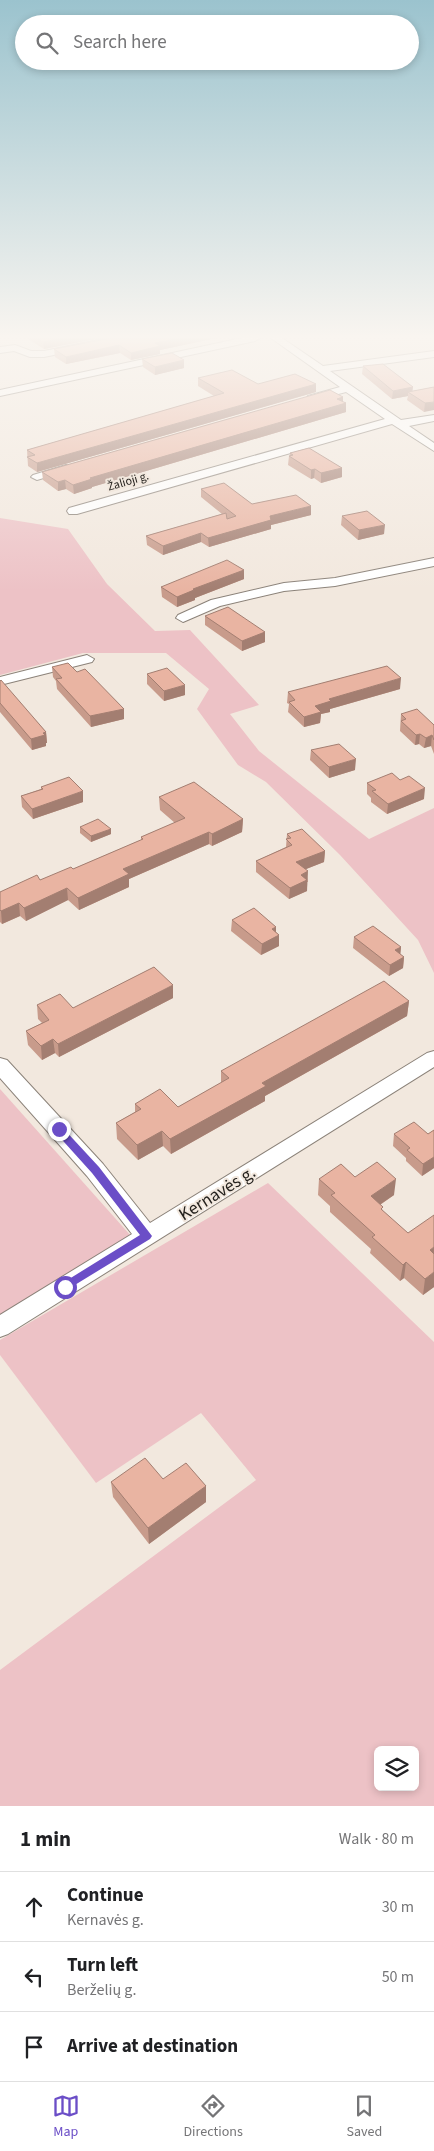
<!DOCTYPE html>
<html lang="en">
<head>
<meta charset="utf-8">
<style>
  body { margin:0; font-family:"Source Sans 3",sans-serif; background:#f2f2f2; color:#202124 }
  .controls { position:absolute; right:15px; bottom:15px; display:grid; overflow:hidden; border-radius:8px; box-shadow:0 2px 8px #0003 }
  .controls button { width:45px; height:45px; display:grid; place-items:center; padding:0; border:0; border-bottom:1px solid #e0e0e0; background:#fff; color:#202124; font:25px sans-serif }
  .stop { position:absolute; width:15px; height:15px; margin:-11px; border:4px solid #6b4ec7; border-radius:50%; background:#fff }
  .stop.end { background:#6b4ec7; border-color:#fff; box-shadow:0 1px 5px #0008 }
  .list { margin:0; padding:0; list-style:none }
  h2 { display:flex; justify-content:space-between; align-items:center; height:65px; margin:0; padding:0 20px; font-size:21px }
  h2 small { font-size:16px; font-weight:400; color:#757577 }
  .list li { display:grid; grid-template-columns:32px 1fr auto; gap:15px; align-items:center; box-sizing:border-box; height:70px; padding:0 20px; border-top:1px solid #e0e0e0 }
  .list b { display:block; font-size:19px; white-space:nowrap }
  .list p { margin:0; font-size:16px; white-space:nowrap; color:#757577 }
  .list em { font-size:16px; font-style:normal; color:#757577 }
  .icon { flex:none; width:28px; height:28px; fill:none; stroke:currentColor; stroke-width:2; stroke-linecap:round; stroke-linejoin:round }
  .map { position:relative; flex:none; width:434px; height:1806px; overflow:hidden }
  .search { position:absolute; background:#fff; box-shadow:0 2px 8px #0003; left:15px; right:15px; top:15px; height:55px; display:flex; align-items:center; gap:12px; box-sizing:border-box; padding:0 18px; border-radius:28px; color:#757577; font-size:19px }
  .sheet { height:275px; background:#fff }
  nav { display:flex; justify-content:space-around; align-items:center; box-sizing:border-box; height:70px; border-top:1px solid #e0e0e0; background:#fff; font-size:14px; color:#757577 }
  nav a { display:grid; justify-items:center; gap:2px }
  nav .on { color:#6b4ec7 }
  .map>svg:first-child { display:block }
  .green { fill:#edc2c6; fill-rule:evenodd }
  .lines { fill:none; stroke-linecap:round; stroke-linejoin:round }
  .street-casing { stroke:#8b8279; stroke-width:2 }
  .street { fill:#fff; fill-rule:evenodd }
  .wall { fill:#c89b8b }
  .shaded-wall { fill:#a37e71 }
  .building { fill:#e9b4a2; stroke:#a37e71 }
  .route { fill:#6b4ec7 }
  .labels { text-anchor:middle; stroke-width:4; stroke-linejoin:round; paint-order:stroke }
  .far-street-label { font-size:12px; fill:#25221e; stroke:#f2e8de }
  .near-street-label { font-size:18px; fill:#25221e; stroke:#f2e8de }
</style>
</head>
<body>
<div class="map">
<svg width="434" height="1806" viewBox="0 0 434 1806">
  <rect width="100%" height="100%" fill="#f2e8de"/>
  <g class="green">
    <polygon points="0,518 68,529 107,584 155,631 190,630 259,705 230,714 259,751 369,839 434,808 434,973 418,940 340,855 266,782 238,765 197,709 209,689 166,653 83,653 0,675"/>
    <polygon points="0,1089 131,1236 0,1315"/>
    <path d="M268,1183L434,1342V1806H0V1670L256,1480L201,1413L96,1483L0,1355V1340ZM378,1750H415V1787H378Z"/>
  </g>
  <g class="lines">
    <defs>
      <g id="street">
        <polygon points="108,338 126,338 121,341 44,357 30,357 14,351 0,353 0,347 15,345 31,351 44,351"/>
        <polygon points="242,338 260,338 255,341 0,396 0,390"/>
        <polygon points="271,338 282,338 323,366 434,351 434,357 330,371 401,420 434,415 434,421 409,426 434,443 434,451 392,424 77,514 69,514 67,511 69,508 385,419 346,392 312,401 308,400 307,398 308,396 340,387"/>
        <polygon points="66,465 72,468 70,470 37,480 31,477 33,475"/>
        <polygon points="434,558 434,566 335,586 284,591 220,606 183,622 176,618 178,615 211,600 284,583 335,578"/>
        <polygon points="87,655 94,659 92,662 0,685 0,677"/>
        <polygon points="434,1051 434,1067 8,1334 0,1337 0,1315 132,1234 87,1176 0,1078 0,1058 7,1060 103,1164 150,1223 427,1053"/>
      </g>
    </defs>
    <use href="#street" class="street-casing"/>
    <use href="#street" class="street"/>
  </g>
  <g class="wall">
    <polygon points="28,338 100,338 44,349 28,339"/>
    <polygon points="111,338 216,338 160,350 160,354 131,360 120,353 66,364 55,357 54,349"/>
    <polygon points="142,359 184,368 155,375 143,367"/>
    <polygon points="363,366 412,391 434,387 424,412 407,400 408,396 392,399 362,374"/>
    <polygon points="198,378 258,384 316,384 316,392 37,472 28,466 27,450 214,396 198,386"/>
    <polygon points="343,397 343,402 346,403 346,412 92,487 92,488 74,494 66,489 58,491 43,480 42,472"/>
    <polygon points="290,453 342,468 342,477 321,483 314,478 311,479 288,465 289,456 290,456"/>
    <polygon points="201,489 252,504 311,515 271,525 271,529 209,547 201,542 163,555 147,545 146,536 222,514 201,497"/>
    <polygon points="342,516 384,534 358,540 341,525"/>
    <polygon points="244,570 244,579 195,598 195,600 177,607 162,597 161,587"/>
    <polygon points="205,616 265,632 265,642 242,651 205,625"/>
    <polygon points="52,667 77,672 124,709 124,719 91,727 57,689 56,681 53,677"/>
    <polygon points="147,674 185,695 164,701 147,684"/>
    <polygon points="0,681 46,732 47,743 46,743 46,746 32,750 0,712"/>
    <polygon points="400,689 330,709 330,712 321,714 320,723 304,727 288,712 289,704 287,703 288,692"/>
    <polygon points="401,714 434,725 434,754 431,746 424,748 419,744 415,745 400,731"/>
    <polygon points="311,750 355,770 329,778 310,760"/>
    <polygon points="400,780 424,799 387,814 371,802 371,798 367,794 367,783"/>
    <polygon points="41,787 83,802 33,819 22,807 21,796 41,789"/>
    <polygon points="159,797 243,819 242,832 212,846 209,844 129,879 129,887 79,910 68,900 26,921 20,916 2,924 0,922 0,892 40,880 73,869 141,840 141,837 175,823 160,810"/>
    <polygon points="80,827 111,829 111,834 91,842 80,833"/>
    <polygon points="287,834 325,851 324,862 306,869 308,882 307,882 307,891 289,899 256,872 256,861 286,847"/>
    <polygon points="232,920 276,927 276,932 279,935 279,946 261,955 231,931"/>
    <polygon points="354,937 401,947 400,954 404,957 403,968 389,976 353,948"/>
    <polygon points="173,998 59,1057 55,1053 42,1060 28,1045 26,1031 42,1023 38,1019 37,1005 73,1008"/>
    <polygon points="409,1001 407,1016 265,1096 265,1101 171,1154 163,1146 138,1160 117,1139 116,1123 135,1112 135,1104 178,1107 221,1083 221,1071"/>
    <polygon points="434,1130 434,1168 422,1176 406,1161 406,1158 393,1146 394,1134 428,1134"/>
    <polygon points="355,1177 394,1195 380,1205 383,1211 434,1287 423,1295 404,1278 400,1281 370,1253 371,1249 330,1212 330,1206 318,1195 319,1179"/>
    <polygon points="163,1479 206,1486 206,1502 149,1544 113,1497 111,1482"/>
  </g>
  <g class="shaded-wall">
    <polygon points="64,338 100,338 44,349 43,342"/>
    <polygon points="182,338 216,338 160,350 160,354 131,360 131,353 155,343"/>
    <polygon points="119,345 120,353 66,364 66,357"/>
    <polygon points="184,360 184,368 155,375 155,367"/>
    <polygon points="316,384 316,392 37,472 37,463"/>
    <polygon points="413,387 412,395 408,392 408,396 392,399 393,391"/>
    <polygon points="343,397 343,404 346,403 346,412 92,487 92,488 74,494 73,485 90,478"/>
    <polygon points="434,402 434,410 424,412 425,403"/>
    <polygon points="342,468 342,477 321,483 321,473"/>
    <polygon points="315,469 314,478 311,479 311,470"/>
    <polygon points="65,480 66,489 58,491 58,482"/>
    <polygon points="311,506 311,515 271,525 271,529 209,547 208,538 270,516"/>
    <polygon points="385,525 384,534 358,540 359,530"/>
    <polygon points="201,533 201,542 163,555 163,546"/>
    <polygon points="244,570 244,579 195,598 195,600 177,607 177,597 193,589"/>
    <polygon points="265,632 265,642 242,651 242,641"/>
    <polygon points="401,678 400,689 330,709 330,712 321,714 320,723 304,727 304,717 315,706 329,699"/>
    <polygon points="185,685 185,695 164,701 164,691"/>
    <polygon points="124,709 124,719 91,727 90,716"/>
    <polygon points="46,732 47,743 46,743 46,746 32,750 31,739"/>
    <polygon points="420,734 419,744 415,745 416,735"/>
    <polygon points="432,735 431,746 424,748 426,738"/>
    <polygon points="356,759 355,770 329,778 329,767"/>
    <polygon points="425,788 424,799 387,814 388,804"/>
    <polygon points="83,791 83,802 33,819 32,809"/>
    <polygon points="243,819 242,832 212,846 212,834"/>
    <polygon points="111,829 111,834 91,842 91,836"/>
    <polygon points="209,832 209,844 129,879 129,887 79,910 78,898 123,869"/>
    <polygon points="325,851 324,862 296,873 296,862"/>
    <polygon points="308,871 307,891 289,899 290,888 301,875"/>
    <polygon points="67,888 68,900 26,921 24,908"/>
    <polygon points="19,903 20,916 2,924 1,911"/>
    <polygon points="276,927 276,937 279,935 279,946 261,955 262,944 272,929"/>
    <polygon points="401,947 400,958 395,950"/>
    <polygon points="404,957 403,968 389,976 390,965"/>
    <polygon points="173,985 173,998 59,1057 58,1044"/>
    <polygon points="409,1001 407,1016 265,1096 265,1101 171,1154 170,1139 262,1083"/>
    <polygon points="53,1039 55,1053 42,1060 41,1046"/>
    <polygon points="162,1131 163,1146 138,1160 137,1145"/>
    <polygon points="434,1157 434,1168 422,1176 423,1164"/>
    <polygon points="396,1179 394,1195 369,1212 371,1196"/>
    <polygon points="434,1247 434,1261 430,1250"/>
    <polygon points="406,1262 404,1278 400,1281 403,1265"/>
    <polygon points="434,1272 434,1287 423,1295 425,1279"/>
    <polygon points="206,1486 206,1502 149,1544 148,1528"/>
  </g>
  <g class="building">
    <polygon points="36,338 64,338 43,342"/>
    <polygon points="111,338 182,338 155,343 160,346 131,353 119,345 66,357 54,349"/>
    <polygon points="172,353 184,360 155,367 142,359"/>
    <polygon points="383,364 413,387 393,391 363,366"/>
    <polygon points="232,370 258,384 295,374 316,384 37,463 27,457 35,455 27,450 224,393 198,378"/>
    <polygon points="434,387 434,402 425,403 408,392"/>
    <polygon points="330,390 343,397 337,399 346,403 90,478 92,479 73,485 65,480 58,482 42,472"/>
    <polygon points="309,448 342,468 321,473 315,469 311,470 289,456 293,455 290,453"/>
    <polygon points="224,483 252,504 296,495 311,506 270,516 271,520 208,538 201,533 163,546 146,536 226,513 227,519 236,516 201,489"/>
    <polygon points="367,511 385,525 359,530 342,516"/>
    <polygon points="227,560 244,570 193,589 194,590 177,597 161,587"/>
    <polygon points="228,607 265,632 242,641 205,616"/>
    <polygon points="68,663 77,672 85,669 124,709 90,716 56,679 62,678 52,667"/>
    <polygon points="387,666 401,678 329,699 331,701 315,706 321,712 304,717 289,702 295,700 288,692"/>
    <polygon points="167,668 185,685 164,691 147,674"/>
    <polygon points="1,680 46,732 43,733 45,735 31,739 0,703 0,681"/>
    <polygon points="417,709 434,725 434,740 432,735 426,738 420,734 416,735 401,721 406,719 401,714"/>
    <polygon points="339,744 356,759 329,767 311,750"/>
    <polygon points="392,773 400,780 409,776 425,788 388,804 372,791 376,790 367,783"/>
    <polygon points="69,777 83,791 32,809 21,796 43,789 41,787"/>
    <polygon points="194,782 243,819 212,834 209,832 123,869 129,874 78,898 67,888 24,908 19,903 1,911 0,910 0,892 37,875 40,880 71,867 73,869 143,839 141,837 185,818 159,797"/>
    <polygon points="98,819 111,829 91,836 80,827"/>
    <polygon points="302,829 325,851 296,862 308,871 301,875 307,880 290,888 256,861 292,845 286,839 291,838 287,834"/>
    <polygon points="254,908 276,927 272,929 279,935 262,944 232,920"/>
    <polygon points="373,926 401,947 395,950 404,957 390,965 354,937"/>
    <polygon points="154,967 173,985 58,1044 53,1039 41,1046 26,1031 49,1020 37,1005 60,994 73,1008"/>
    <polygon points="384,981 409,1001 262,1083 266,1086 170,1139 162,1131 137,1145 116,1123 141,1109 135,1104 160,1089 178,1107 229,1078 221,1071"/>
    <polygon points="414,1122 428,1134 434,1130 434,1157 423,1164 407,1150 410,1148 394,1134"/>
    <polygon points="377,1162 396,1179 371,1196 383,1207 381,1209 408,1233 434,1215 434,1247 430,1250 434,1254 434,1272 425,1279 406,1262 403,1265 372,1237 375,1235 331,1195 335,1193 319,1179 341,1164 355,1177"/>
    <polygon points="145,1458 163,1479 186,1463 206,1486 148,1528 111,1482"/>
  </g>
  <linearGradient id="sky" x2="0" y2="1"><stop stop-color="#9bc3ce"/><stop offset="0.57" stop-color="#f9f5f0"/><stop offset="1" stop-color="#f9f5f0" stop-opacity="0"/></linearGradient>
  <rect width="434" height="591" fill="url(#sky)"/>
  <polygon class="route" points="59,1126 62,1127 99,1167 152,1236 150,1239 65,1291 60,1287 61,1284 140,1235 92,1173 55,1132 54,1129"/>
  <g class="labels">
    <g class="far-street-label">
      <text transform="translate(128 481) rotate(-16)" y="4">Žalioji g.</text>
    </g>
    <g class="near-street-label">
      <text transform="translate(217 1193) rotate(-32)" y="6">Kernavės g.</text>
    </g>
  </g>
</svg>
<div class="controls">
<button><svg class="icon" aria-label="layers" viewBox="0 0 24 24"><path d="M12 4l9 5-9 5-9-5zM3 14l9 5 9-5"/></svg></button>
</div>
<div class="stop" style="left:65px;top:1287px"></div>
<div class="stop end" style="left:59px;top:1129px"></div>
<div class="search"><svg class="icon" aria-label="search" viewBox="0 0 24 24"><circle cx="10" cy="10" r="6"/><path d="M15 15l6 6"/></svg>Search here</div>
</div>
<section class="sheet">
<h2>1 min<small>Walk · 80 m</small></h2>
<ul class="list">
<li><svg class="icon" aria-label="ahead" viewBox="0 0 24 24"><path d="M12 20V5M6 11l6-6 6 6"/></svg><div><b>Continue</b><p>Kernavės g.</p></div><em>30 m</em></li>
<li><svg class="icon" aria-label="left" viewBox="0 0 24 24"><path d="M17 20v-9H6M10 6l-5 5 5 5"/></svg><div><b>Turn left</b><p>Berželių g.</p></div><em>50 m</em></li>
<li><svg class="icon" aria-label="arrive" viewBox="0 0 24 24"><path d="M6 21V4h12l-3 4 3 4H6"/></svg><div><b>Arrive at destination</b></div></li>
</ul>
</section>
<nav>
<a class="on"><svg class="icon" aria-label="map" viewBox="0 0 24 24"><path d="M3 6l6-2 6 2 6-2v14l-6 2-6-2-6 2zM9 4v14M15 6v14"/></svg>Map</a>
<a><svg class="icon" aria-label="directions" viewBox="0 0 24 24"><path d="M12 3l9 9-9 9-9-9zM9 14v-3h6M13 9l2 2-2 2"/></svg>Directions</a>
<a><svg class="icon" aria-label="saved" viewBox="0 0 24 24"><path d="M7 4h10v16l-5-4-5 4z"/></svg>Saved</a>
</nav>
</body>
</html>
